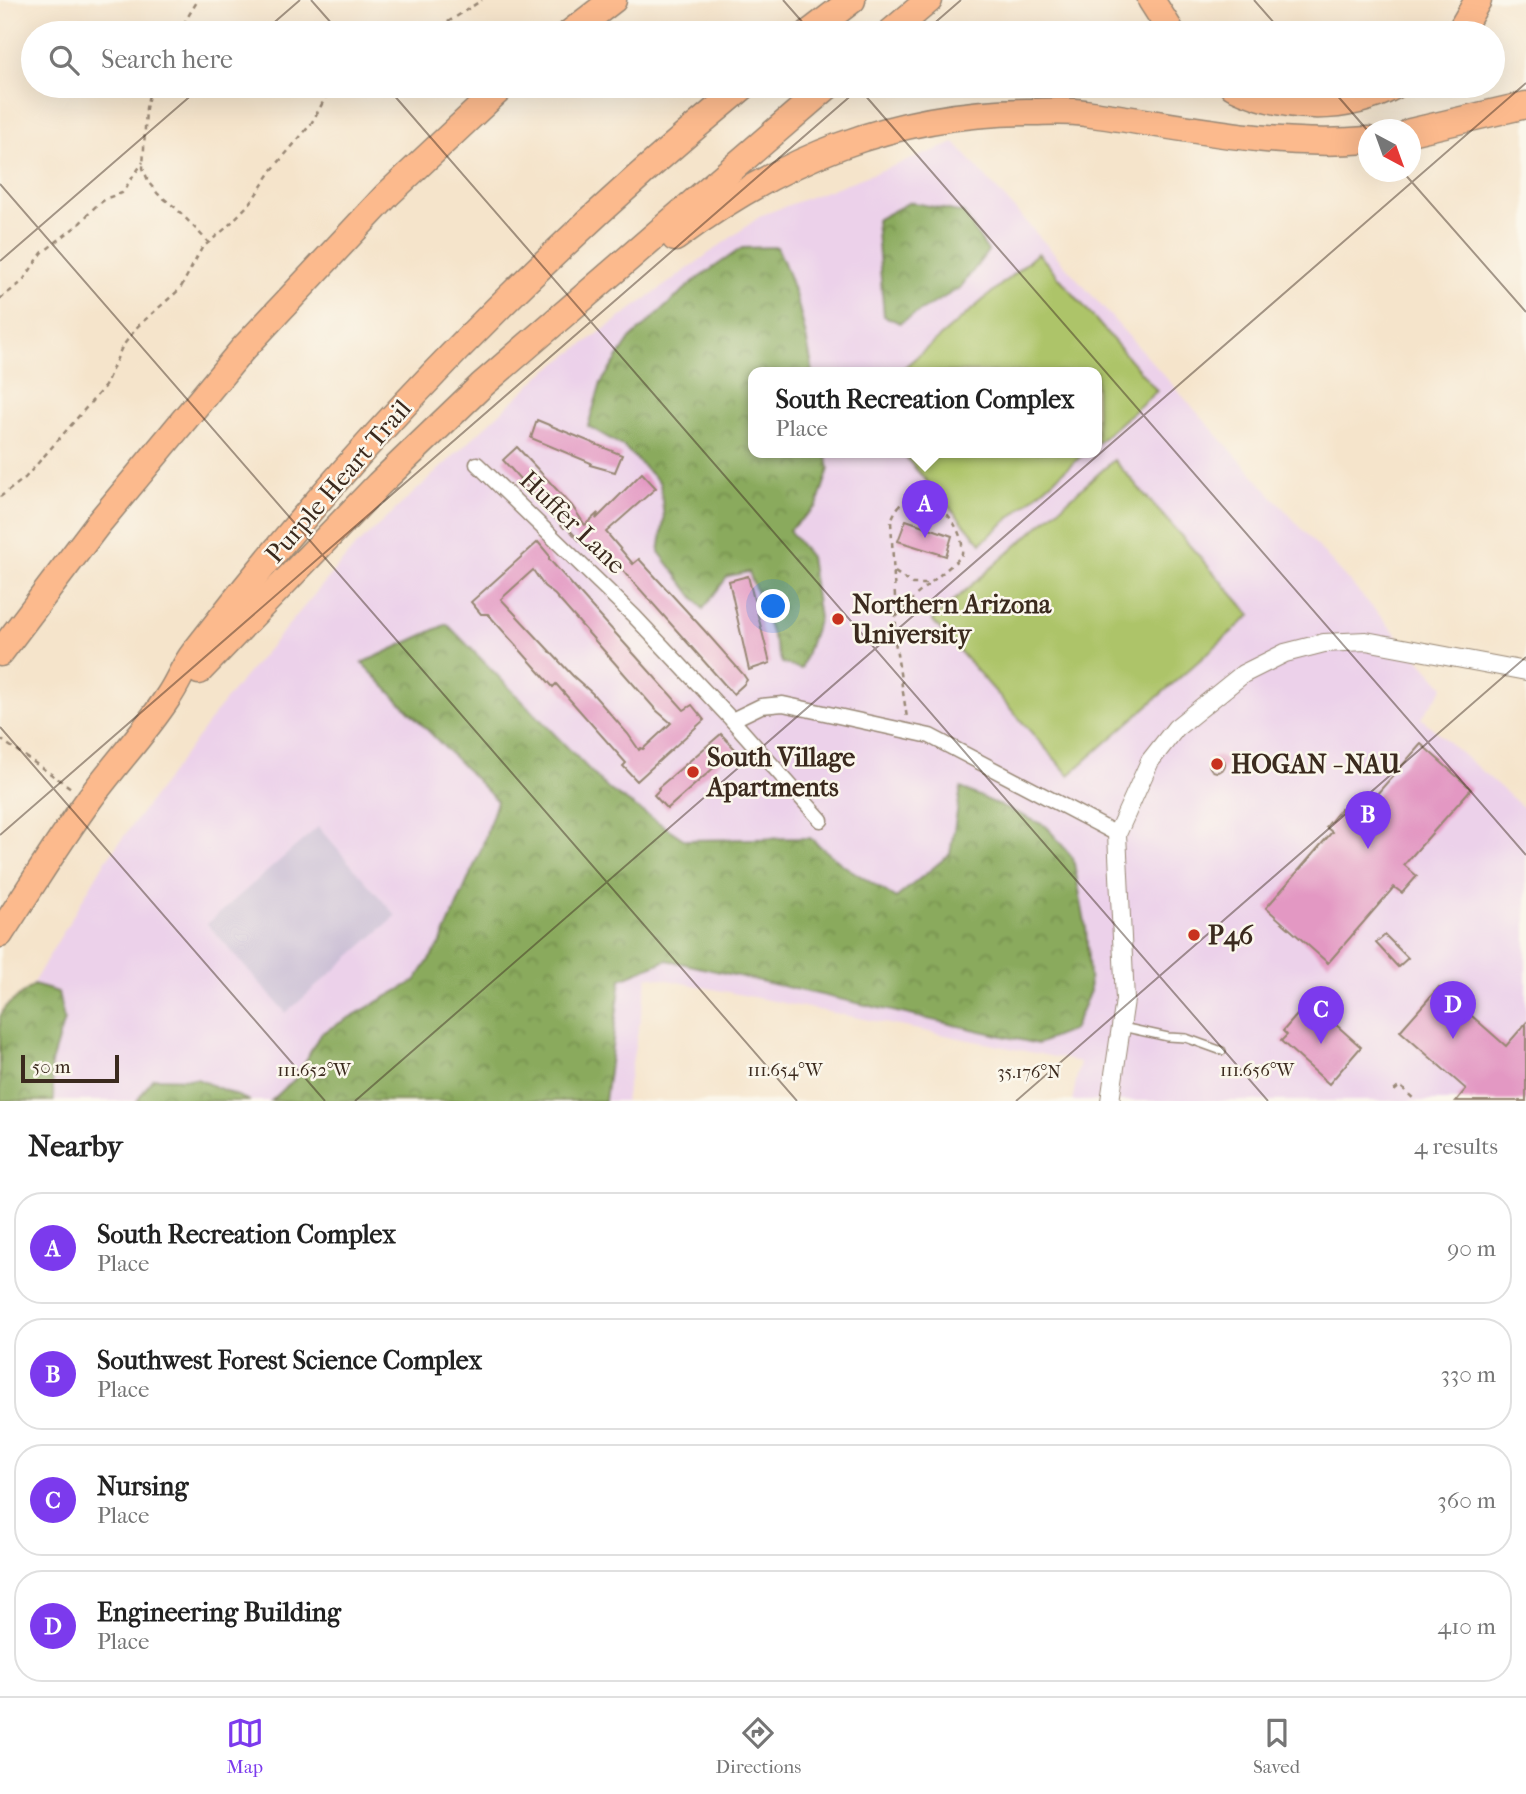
<!DOCTYPE html>
<html lang="en">
<head>
<meta charset="utf-8">
<style>
  body { margin:0; font-family:"IM FELL French Canon",serif; background:#f2f2f2; color:#222 }
  .compass { position:absolute; left:1358px; top:119px; width:63px; height:63px; border-radius:50%; background:#fff; box-shadow:0 7px 28px #0002; rotate:139deg }
  .scale { position:absolute; left:21px; bottom:18px; width:98px; box-sizing:border-box; padding-left:7px; border:4px solid #3b2a1e; border-top:0; font-size:19px; line-height:24px; white-space:nowrap; color:#3b2a1e; -webkit-text-stroke:5px #fbf7ec; paint-order:stroke }
  .you { position:absolute; left:774px; top:607px; width:24px; height:24px; margin:-18px; border:5px solid #fff; border-radius:50%; background:#1a73e8; box-shadow:0 0 0 10px #1a73e833 }
  .badge { display:grid; place-items:center; width:46px; height:46px; border-radius:50%; background:#7c3aed; color:#fff; font-size:23px; font-weight:700 }
  .pin { position:absolute; translate:-50% -58px; filter:drop-shadow(0 2px 4px #0008) }
  .pin::after { content:''; position:absolute; top:37px; width:24px; height:21px; background:inherit; clip-path:polygon(0 0,100% 0,50% 100%) }
  .popup { position:absolute; left:748px; top:367px; width:354px; height:91px; box-sizing:border-box; display:grid; place-content:center; border-radius:14px; background:#fff; filter:drop-shadow(0 2px 5px #0005); font-size:23px; white-space:nowrap; color:#767676 }
  .popup b { font-size:26px; color:#222 }
  .popup::after { content:''; position:absolute; left:50%; top:100%; margin-left:-14px; border:14px solid transparent; border-top-color:#fff }
  .list { margin:0; padding:0; list-style:none }
  h2 { display:flex; justify-content:space-between; align-items:center; height:91px; margin:0; padding:0 28px; font-size:30px }
  h2 small { font-size:23px; font-weight:400; color:#767676 }
  .list li { display:grid; grid-template-columns:46px 1fr auto; gap:21px; align-items:center; box-sizing:border-box; height:112px; margin:0 14px 14px; padding:0 14px; border:2px solid #e0e0e0; border-radius:28px }
  .list b { display:block; font-size:26px; white-space:nowrap }
  .list p { margin:0; font-size:23px; white-space:nowrap; color:#767676 }
  .list em { font-size:23px; font-style:normal; color:#767676 }
  .icon { flex:none; width:38px; height:38px; fill:none; stroke:currentColor; stroke-width:2; stroke-linecap:round; stroke-linejoin:round }
  .map { position:relative; flex:none; width:1526px; height:1101px; overflow:hidden }
  .search { position:absolute; background:#fff; box-shadow:0 7px 28px #0002; left:21px; right:21px; top:21px; height:77px; display:flex; align-items:center; gap:18px; box-sizing:border-box; padding:0 24px; border-radius:38px; color:#767676; font-size:26px }
  .sheet { height:595px; background:#fff }
  nav { display:flex; justify-content:space-around; align-items:center; box-sizing:border-box; height:98px; border-top:2px solid #e0e0e0; background:#fff; font-size:19px; color:#767676 }
  nav a { display:grid; justify-items:center; gap:4px }
  nav .on { color:#7c3aed }
  .map>svg:first-child { display:block }
  .built { fill:#ecd1ea; fill-rule:evenodd }
  .industrial { fill:#cbbfd5 }
  .forest { fill:url(#forest-crowns); stroke:#626a3e; stroke-width:2 }
  .pitch { fill:#adc469; stroke:#747744; stroke-width:2 }
  .building { fill:#e398c3; fill-rule:evenodd }
  .lines { fill:none; stroke-linecap:round; stroke-linejoin:round }
  .service-casing { stroke:#988774; stroke-width:10 }
  .minor-casing { stroke:#988774; stroke-width:17 }
  .tertiary-casing { stroke:#988774; stroke-width:20 }
  .motorway-casing { stroke:#988774; stroke-width:29 }
  .path { stroke:#988774; stroke-width:2.5; stroke-dasharray:5 5; stroke-linecap:butt }
  .service { stroke:#fff; stroke-width:7 }
  .minor { stroke:#fff; stroke-width:14 }
  .tertiary { stroke:#fff; stroke-width:18 }
  .motorway { stroke:#fcba8d; stroke-width:26 }
  .ticks { fill:none; stroke:#3b2a1e; stroke-width:2; stroke-opacity:0.45 }
  .poi-dot { fill:#c8321e; stroke:#fbf7ec; stroke-width:2.5 }
  .labels { text-anchor:middle; stroke-width:5; stroke-linejoin:round; paint-order:stroke }
  .street-label { font-size:26px; fill:#3b2a1e; stroke:#fbf7ec }
  .poi-label { font-size:26px; font-weight:bold; fill:#3b2a1e; stroke:#fbf7ec; text-anchor:start }
  .ticks-label { font-size:18px; text-anchor:middle; fill:#3b2a1e; stroke:#fbf7ec; stroke-width:5; stroke-linejoin:round; paint-order:stroke }
</style>
</head>
<body>
<div class="map">
<svg width="1526" height="1101" viewBox="0 0 1526 1101">
  <defs>
    <pattern id="forest-crowns" width="20" height="18" patternUnits="userSpaceOnUse" patternTransform="scale(1.75)"><rect width="20" height="18" fill="#8aaa5d"/><path d="M2 6a3 3 0 1 1 6 0M12 15a3 3 0 1 1 6 0" fill="none" stroke="#728b4c"/></pattern>
  </defs>
  <rect width="100%" height="100%" fill="#fbf7ec"/>
  <filter id="ink" filterUnits="userSpaceOnUse"><feTurbulence type="fractalNoise" baseFrequency=".0143" numOctaves="2"/><feDisplacementMap in="SourceGraphic" scale="14" xChannelSelector="R" yChannelSelector="G"/><feConvolveMatrix kernelMatrix="1 2 1 2 8 2 1 2 1" color-interpolation-filters="sRGB"/></filter>
  <filter id="wash" filterUnits="userSpaceOnUse"><feTurbulence type="fractalNoise" baseFrequency=".00686" numOctaves="4" result="noise"/><feDisplacementMap in="SourceGraphic" scale="28" xChannelSelector="R" yChannelSelector="G"/><feGaussianBlur stdDeviation="1.57" result="paint"/><feColorMatrix in="noise" values="0 0 0 0 0 0 0 0 0 0 0 0 0 0 0 0 0 1.4 0 .05"/><feComposite in="paint" operator="in"/></filter>
  <g filter="url(#wash)">
    <rect width="100%" height="100%" fill="#f5e4cb"/>
    <path class="built" d="M955,143L1444,687L1421,718L1526,810V1101H1072L1080,1062L648,976L625,1101H0V1039L104,863L226,699L352,550L541,375L762,215ZM754,372H1096V452H754Z"/>
    <polygon class="industrial" points="318,827 396,916 286,1013 207,924"/>
    <g class="forest">
      <polygon points="910,202 963,213 988,251 960,288 900,323 884,316 876,220"/>
      <path d="M777,247C796,287 805,329 813,372H754V452H826L829,469L817,506L789,530L810,557L819,618L801,669L782,663L749,572L728,576L703,609L659,552L664,519L660,483L624,447L588,426L601,383L630,339L694,281L742,248Z"/>
      <polygon points="447,624 607,788 685,840 810,838 843,865 896,898 950,854 961,788 1046,826 1073,858 1086,928 1090,991 1073,1030 1038,1044 667,960 621,979 605,1101 271,1101 297,1077 320,1034 415,981 441,942 481,850 497,801 362,663"/>
      <polygon points="34,985 58,992 64,1020 51,1063 54,1101 0,1101 0,1017 5,1007"/>
      <polygon points="153,1078 197,1079 250,1101 137,1101"/>
    </g>
    <g class="pitch">
      <polygon points="1038,253 1157,391 1097,443 1096,372 899,372"/>
      <polygon points="901,452 1086,452 981,543"/>
      <polygon points="1114,460 1251,615 1069,775 932,620"/>
    </g>
    <g id="blocks">
      <g class="building">
        <polygon points="537,420 622,455 615,472 590,465 591,463 531,438"/>
        <polygon points="517,447 572,506 585,525 598,513 596,519 642,473 656,488 606,532 633,564 639,559 704,630 743,674 747,680 743,685 733,694 616,562 612,565 593,544 587,549 566,526 564,528 503,460"/>
        <polygon points="906,520 952,536 946,556 898,541"/>
        <path d="M538,542L549,555V559L684,710L692,705L704,720L637,781L623,766L626,763L556,684L553,687L488,614H481L471,602ZM533,570L544,586L555,595L656,710L671,723L643,749L641,748L639,750L628,734L592,693L573,676L501,599Z"/>
        <polygon points="748,576 770,663 749,670 729,581"/>
        <polygon points="721,734 735,749 667,809 654,795 659,790 658,788"/>
        <polygon points="1421,744 1471,789 1404,865 1417,876 1402,893 1394,887 1328,963 1266,908 1332,832 1326,827 1341,809 1354,820"/>
        <circle cx="1217" cy="764" r="8"/>
        <polygon points="1385,935 1408,958 1398,967 1376,943"/>
        <polygon points="1439,987 1506,1046 1526,1023 1526,1101 1456,1101 1466,1089 1400,1031"/>
        <polygon points="1315,1006 1361,1047 1329,1084 1281,1041 1287,1035 1283,1031 1297,1015 1303,1020"/>
      </g>
    </g>
  </g>
  <g filter="url(#ink)">
    <use href="#blocks" fill-opacity="0" stroke="#988774" stroke-width="2"/>
    <g class="lines">
      <defs>
        <polyline id="service" points="1122,1027 1168,1037 1186,1038 1222,1051"/>
        <g id="minor">
          <polyline points="477,464 634,616 732,720 761,706 783,704 930,736 1117,834"/>
          <polyline points="732,720 821,820"/>
        </g>
        <polyline id="tertiary" points="1110,1101 1125,1000 1117,834 1150,761 1176,728 1243,674 1285,653 1324,643 1366,641 1526,671"/>
        <g id="motorway">
          <polyline points="1151,0 1172,33"/>
          <polyline points="570,33 613,0"/>
          <polyline points="809,33 852,0"/>
          <polyline points="890,33 929,0"/>
          <polyline points="1459,33 1478,0"/>
          <path d="M1233,86C1283,110 1345,113 1394,86"/>
          <polyline points="1410,132 1526,105"/>
          <path d="M675,238C782,159 892,113 1027,112C1046,112 1066,110 1085,113C1183,126 1268,148 1368,140"/>
          <polyline points="0,653 97,525 242,350 387,195 503,86"/>
          <polyline points="199,671 379,484 482,385 828,86"/>
          <path d="M0,934C29,890 57,844 88,801C113,766 144,734 168,697C178,683 183,667 194,653C355,443 540,254 744,86"/>
        </g>
      </defs>
      <use href="#service" class="service-casing"/>
      <use href="#minor" class="minor-casing"/>
      <use href="#tertiary" class="tertiary-casing"/>
      <use href="#motorway" class="motorway-casing"/>
      <g class="path">
        <polyline points="178,33 198,0"/>
        <polyline points="431,33 482,0"/>
        <polyline points="151,86 146,108 143,168 149,183 158,194 176,208 209,243"/>
        <polyline points="0,299 22,282 42,253 79,224 95,207 107,198 122,193 143,162"/>
        <polyline points="0,497 25,478 105,386 122,347 138,326 180,289 202,248 226,228 251,202 272,170 311,124 328,93 336,86"/>
        <polyline points="895,572 912,584 930,584"/>
        <path d="M896,617L891,521C913,461 972,528 961,557L914,597L896,617L895,641L907,718"/>
        <polyline points="0,739 74,790"/>
        <polyline points="1394,1091 1400,1086 1416,1101"/>
      </g>
      <use href="#service" class="service"/>
      <use href="#minor" class="minor"/>
      <use href="#tertiary" class="tertiary"/>
      <use href="#motorway" class="motorway"/>
    </g>
  </g>
  <path class="ticks" d="M311,0L340,33M783,0L812,33M1254,0L1283,33M262,33L300,0M923,33L961,0M386,86L1268,1101M857,86L1526,855M1329,86L1368,131M1403,172L1526,312M0,184L797,1101M0,261L202,86M0,727L325,1101M0,835L862,86M355,1101L1526,83M1016,1101L1526,657"/>
  <g class="poi-dot">
    <circle cx="838" cy="619" r="7"/>
    <circle cx="1217" cy="764" r="7"/>
    <circle cx="693" cy="772" r="7"/>
    <circle cx="1194" cy="935" r="7"/>
  </g>
  <g class="labels">
    <g class="street-label">
      <text transform="translate(338 481) rotate(-49)" y="9">Purple Heart Trail</text>
      <text transform="translate(573 522) rotate(44)" y="9">Huffer Lane</text>
    </g>
    <g class="poi-label">
      <text x="852" y="613">Northern Arizona<tspan x="852" dy="30">University</tspan></text>
      <text x="707" y="766">South Village<tspan x="707" dy="30">Apartments</tspan></text>
      <text x="1231" y="773">HOGAN - NAU</text>
      <text x="1208" y="944">P46</text>
    </g>
  </g>
  <g class="ticks-label">
    <text x="314" y="1076">111.652°W</text>
    <text x="785" y="1076">111.654°W</text>
    <text x="1257" y="1076">111.656°W</text>
    <text x="1029" y="1078">35.176°N</text>
  </g>
</svg>
<svg class="compass" viewBox="-18 -18 36 36"><path d="M0-13l5 13h-10z" fill="#e53935"/><path d="M0 13l5-13h-10z" fill="#767676"/></svg>
<div class="scale">50 m</div>
<div class="you"></div>
<div class="pin badge" style="left:925px;top:538px">A</div>
<div class="popup"><b>South Recreation Complex</b>Place</div>
<div class="pin badge" style="left:1368px;top:849px">B</div>
<div class="pin badge" style="left:1321px;top:1044px">C</div>
<div class="pin badge" style="left:1453px;top:1039px">D</div>
<div class="search"><svg class="icon" aria-label="search" viewBox="0 0 24 24"><circle cx="10" cy="10" r="6"/><path d="M15 15l6 6"/></svg>Search here</div>
</div>
<section class="sheet">
<h2>Nearby<small>4 results</small></h2>
<ul class="list">
<li><span class="badge">A</span><div><b>South Recreation Complex</b><p>Place</p></div><em>90 m</em></li>
<li><span class="badge">B</span><div><b>Southwest Forest Science Complex</b><p>Place</p></div><em>330 m</em></li>
<li><span class="badge">C</span><div><b>Nursing</b><p>Place</p></div><em>360 m</em></li>
<li><span class="badge">D</span><div><b>Engineering Building</b><p>Place</p></div><em>410 m</em></li>
</ul>
</section>
<nav>
<a class="on"><svg class="icon" aria-label="map" viewBox="0 0 24 24"><path d="M3 6l6-2 6 2 6-2v14l-6 2-6-2-6 2zM9 4v14M15 6v14"/></svg>Map</a>
<a><svg class="icon" aria-label="directions" viewBox="0 0 24 24"><path d="M12 3l9 9-9 9-9-9zM9 14v-3h6M13 9l2 2-2 2"/></svg>Directions</a>
<a><svg class="icon" aria-label="saved" viewBox="0 0 24 24"><path d="M7 4h10v16l-5-4-5 4z"/></svg>Saved</a>
</nav>
</body>
</html>
